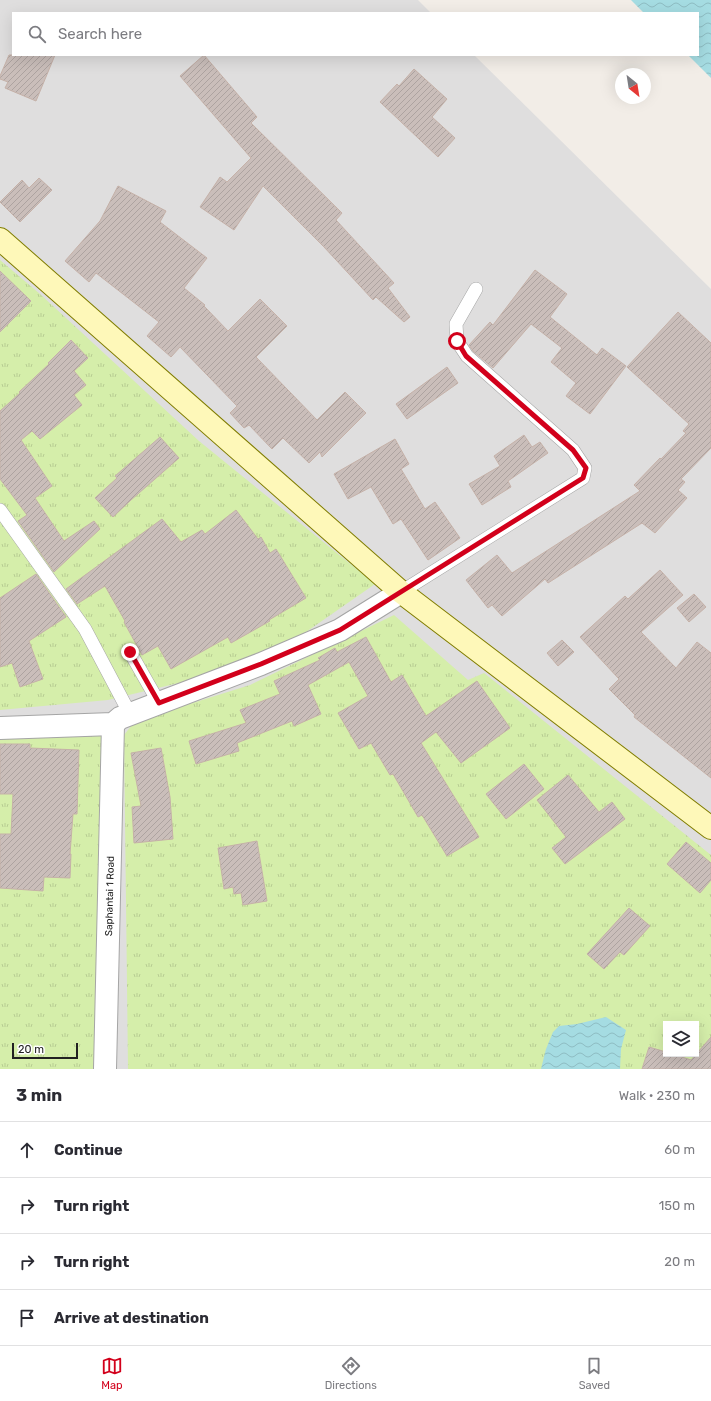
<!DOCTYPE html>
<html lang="en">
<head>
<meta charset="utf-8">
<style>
  body { margin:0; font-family:Rubik,sans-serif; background:#f7f7f7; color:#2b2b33 }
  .controls { position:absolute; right:12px; bottom:12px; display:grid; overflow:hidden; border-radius:0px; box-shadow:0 4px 16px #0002 }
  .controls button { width:36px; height:36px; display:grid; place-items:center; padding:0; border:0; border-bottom:1px solid #e1e1e2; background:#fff; color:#2b2b33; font:20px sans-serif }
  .compass { position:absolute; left:615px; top:68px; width:36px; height:36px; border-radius:50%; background:#fff; box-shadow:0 4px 16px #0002; rotate:150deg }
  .scale { position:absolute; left:12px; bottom:10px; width:66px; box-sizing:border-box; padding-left:4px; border:2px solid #212121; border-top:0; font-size:11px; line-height:14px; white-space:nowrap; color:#212121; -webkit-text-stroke:3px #fff; paint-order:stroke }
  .stop { position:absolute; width:12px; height:12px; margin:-9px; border:3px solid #d2001b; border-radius:50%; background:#fff }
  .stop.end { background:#d2001b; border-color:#fff; box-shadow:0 1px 4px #0008 }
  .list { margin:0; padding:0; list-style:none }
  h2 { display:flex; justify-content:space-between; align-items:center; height:52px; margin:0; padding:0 16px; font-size:17px }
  h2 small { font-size:13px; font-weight:400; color:#7c7c81 }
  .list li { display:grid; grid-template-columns:26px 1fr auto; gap:12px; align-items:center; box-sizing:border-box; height:56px; padding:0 16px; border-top:1px solid #e1e1e2 }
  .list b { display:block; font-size:15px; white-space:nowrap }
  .list em { font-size:13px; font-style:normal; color:#7c7c81 }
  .icon { flex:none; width:22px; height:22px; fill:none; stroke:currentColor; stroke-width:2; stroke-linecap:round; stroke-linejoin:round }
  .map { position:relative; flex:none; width:711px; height:1069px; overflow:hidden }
  .search { position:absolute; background:#fff; box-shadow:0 4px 16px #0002; left:12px; right:12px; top:12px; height:44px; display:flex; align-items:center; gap:10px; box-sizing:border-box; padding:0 14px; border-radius:0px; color:#7c7c81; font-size:15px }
  .sheet { height:276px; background:#fff }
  nav { display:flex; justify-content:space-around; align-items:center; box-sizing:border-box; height:56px; border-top:1px solid #e1e1e2; background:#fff; font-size:11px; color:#7c7c81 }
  nav a { display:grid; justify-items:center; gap:2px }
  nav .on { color:#d2001b }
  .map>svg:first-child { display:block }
  .residential { fill:#dfdede; fill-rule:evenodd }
  .grass { fill:url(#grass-tufts); fill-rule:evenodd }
  .water { fill:url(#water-waves) }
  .building { fill:url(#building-hatch); stroke:#c5b1a8 }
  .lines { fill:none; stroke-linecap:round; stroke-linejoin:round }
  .lane-casing { stroke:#a5a5a5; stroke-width:14 }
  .street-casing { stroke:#a5a5a5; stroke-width:24 }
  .secondary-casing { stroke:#807d00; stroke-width:24 }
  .lane { stroke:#fff; stroke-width:13 }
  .street { stroke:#fff; stroke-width:22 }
  .secondary { stroke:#fef8b9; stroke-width:22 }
  .route { stroke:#d2001b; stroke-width:5 }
  .labels { text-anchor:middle; stroke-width:3; stroke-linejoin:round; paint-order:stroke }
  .street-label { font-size:10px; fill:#212121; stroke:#fff }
</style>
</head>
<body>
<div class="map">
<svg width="711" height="1069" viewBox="0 0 711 1069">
  <defs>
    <pattern id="grass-tufts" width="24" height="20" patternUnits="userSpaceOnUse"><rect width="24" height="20" fill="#d5eeaa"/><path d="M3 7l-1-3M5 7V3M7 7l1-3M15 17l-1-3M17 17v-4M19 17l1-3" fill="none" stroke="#b7cc92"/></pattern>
    <pattern id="water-waves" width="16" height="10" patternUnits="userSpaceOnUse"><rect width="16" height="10" fill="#a5dce2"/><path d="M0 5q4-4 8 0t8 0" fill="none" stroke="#8ebcc2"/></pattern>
    <pattern id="building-hatch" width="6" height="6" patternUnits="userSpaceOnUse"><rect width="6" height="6" fill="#cabeba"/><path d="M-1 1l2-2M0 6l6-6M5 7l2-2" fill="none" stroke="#ada3a0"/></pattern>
  </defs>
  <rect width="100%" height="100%" fill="#f2ede7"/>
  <path class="residential" d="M0,0H418L431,13H13V55H474L711,289V1069H0ZM666,1024H696V1054H666Z"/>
  <g class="grass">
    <polygon points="0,260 40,294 199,441 375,584 296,639 187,681 108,700 0,710"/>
    <path d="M394,615L468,680L484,673L711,855V1069H128L124,735L135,721L250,685ZM666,1024H696V1054H666Z"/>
    <polygon points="0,731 98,731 103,739 101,751 98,1069 0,1069"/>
  </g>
  <g class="water">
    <polygon points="631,0 711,0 711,78 688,55 698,55 698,13 644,13"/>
    <polygon points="606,1017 626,1030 621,1049 620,1069 541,1069 546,1049 553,1032 559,1026 577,1024"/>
  </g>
  <g class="building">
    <polygon points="9,55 55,55 36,101 5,88 8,82 0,79 0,76"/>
    <polygon points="204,55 257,117 251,123 342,213 336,220 394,283 388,288 410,317 404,322 376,297 373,300 324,247 263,186 234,230 200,207 220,177 227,182 251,158 180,76"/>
    <polygon points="414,69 447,99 432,117 455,138 438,157 380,102 397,84 399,86"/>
    <polygon points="39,178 52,190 20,222 0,202 22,180 29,188"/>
    <polygon points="118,186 166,211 160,222 207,258 184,288 205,305 204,306 228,331 260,299 287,326 256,357 317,420 345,392 366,413 322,457 320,452 309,463 283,438 272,449 249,425 244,428 230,413 237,406 180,347 171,357 147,336 159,322 96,273 89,282 65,261 100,221"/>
    <polygon points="535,270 567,294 550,317 597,355 602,348 626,366 590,414 566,396 576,383 551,362 562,348 531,324 493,368 473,351 469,345 490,322 493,325"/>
    <polygon points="0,271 31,301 0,332"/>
    <polygon points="678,312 711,343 711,448 681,479 685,482 678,490 687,498 655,533 642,523 548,583 545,579 502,616 492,605 488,608 466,580 497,555 512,573 640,491 634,485 660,458 661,459 686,433 683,431 689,424 627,367"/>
    <polygon points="71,340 88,358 74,371 86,385 74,395 82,405 40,439 32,431 21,440 52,486 35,498 64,541 94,521 100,529 54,572 18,521 27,515 0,479 0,411 20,393 19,392 49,364 48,363"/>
    <polygon points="447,367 458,383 407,419 396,404"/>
    <polygon points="524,435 532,447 540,442 548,453 508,481 511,487 482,505 469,484 500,466 494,456"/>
    <polygon points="160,437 179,458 131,500 113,517 95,498 117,478 115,476"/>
    <polygon points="395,439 409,464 401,469 425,509 435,502 460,538 428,560 401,519 393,524 371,487 348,499 334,474"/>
    <polygon points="236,510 258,539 261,537 270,553 276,549 306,598 269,620 270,621 231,643 228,637 171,669 158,646 142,655 124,622 125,621 105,586 77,604 66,589 162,519 181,542 202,530 205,534"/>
    <polygon points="660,570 683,595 641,632 676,668 697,642 711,653 711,778 634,717 635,715 609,689 619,679 580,637 625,596 628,599"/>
    <polygon points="36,574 66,617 29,641 43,679 20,687 12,663 0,667 0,598"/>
    <polygon points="694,594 706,607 689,622 677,608"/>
    <polygon points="366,637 391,682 402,675 426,716 477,681 510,728 461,763 436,732 421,743 479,837 447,856 422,815 418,817 393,774 390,775 371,743 359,749 338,713 368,696 349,662 308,685 321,714 294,726 292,721 237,743 239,751 196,764 189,741 246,723 240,710 280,694 274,681 320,660 318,658 335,648 337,652"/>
    <polygon points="562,640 574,652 558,666 547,653"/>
    <polygon points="0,744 30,744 30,748 79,750 77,814 73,814 70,854 71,854 70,878 44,877 43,891 0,888 0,834 11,834 13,794 0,794"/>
    <polygon points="161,748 170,797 173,839 134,843 132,807 141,806 131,753"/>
    <polygon points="524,764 544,789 506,819 486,794"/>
    <polygon points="568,775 599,812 612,802 625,819 565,864 552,848 566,837 537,800"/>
    <polygon points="257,841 267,901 243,905 241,893 234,894 233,887 224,889 218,848"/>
    <polygon points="686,842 711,863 711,880 700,893 667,864"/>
    <polygon points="629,908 650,926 624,955 620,952 604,969 587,954"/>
    <polygon points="711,1037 711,1069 642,1069 649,1047 666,1052 666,1054 673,1054 691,1060"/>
  </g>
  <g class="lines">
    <defs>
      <g id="lane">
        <polyline points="0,510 85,629 130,714"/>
        <polyline points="401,592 583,478 585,468 573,450 467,356 457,341 456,324 476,289"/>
        <polyline points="130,652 159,703"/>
      </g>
      <g id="street">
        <polyline points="0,728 113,724 120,718 261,664 340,630 401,592"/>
        <path id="s1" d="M105,1069L113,724"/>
      </g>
      <polyline id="secondary" points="0,239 401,592 711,828"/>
    </defs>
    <use href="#lane" class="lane-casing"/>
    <use href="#street" class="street-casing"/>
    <use href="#secondary" class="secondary-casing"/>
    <use href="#lane" class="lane"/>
    <use href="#street" class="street"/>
    <use href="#secondary" class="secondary"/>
  </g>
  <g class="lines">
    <polyline class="route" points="130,652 159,703 261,664 340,630 583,478 586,468 573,450 466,356 457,341"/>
  </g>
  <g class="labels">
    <g class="street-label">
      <text dy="4" stroke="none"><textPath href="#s1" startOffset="173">Saphantai 1 Road</textPath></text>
    </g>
  </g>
</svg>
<div class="controls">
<button><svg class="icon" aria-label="layers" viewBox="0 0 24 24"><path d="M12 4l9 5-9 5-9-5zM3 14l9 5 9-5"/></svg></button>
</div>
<svg class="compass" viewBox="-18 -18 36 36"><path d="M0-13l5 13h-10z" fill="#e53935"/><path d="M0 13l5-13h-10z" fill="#7c7c81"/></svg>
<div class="scale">20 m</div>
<div class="stop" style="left:457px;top:341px"></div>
<div class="stop end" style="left:130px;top:652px"></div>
<div class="search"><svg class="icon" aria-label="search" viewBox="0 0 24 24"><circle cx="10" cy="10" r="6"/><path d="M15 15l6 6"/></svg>Search here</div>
</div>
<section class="sheet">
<h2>3 min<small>Walk · 230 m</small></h2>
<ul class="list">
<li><svg class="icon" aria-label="ahead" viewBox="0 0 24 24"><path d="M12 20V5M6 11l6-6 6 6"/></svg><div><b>Continue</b></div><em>60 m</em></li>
<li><svg class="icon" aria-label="right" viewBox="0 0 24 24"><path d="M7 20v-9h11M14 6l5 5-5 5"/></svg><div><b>Turn right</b></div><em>150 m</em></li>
<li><svg class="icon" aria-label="right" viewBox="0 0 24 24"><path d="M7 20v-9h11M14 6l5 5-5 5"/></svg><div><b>Turn right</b></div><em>20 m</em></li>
<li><svg class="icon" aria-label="arrive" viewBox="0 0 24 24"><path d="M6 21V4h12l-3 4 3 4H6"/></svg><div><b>Arrive at destination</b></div></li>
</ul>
</section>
<nav>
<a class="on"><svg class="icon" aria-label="map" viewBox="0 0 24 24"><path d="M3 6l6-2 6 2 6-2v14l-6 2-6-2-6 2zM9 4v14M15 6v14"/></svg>Map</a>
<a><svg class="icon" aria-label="directions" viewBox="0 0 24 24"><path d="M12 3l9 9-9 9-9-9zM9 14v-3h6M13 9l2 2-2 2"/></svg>Directions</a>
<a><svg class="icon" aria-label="saved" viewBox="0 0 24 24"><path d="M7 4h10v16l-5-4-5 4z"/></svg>Saved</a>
</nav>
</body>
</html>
